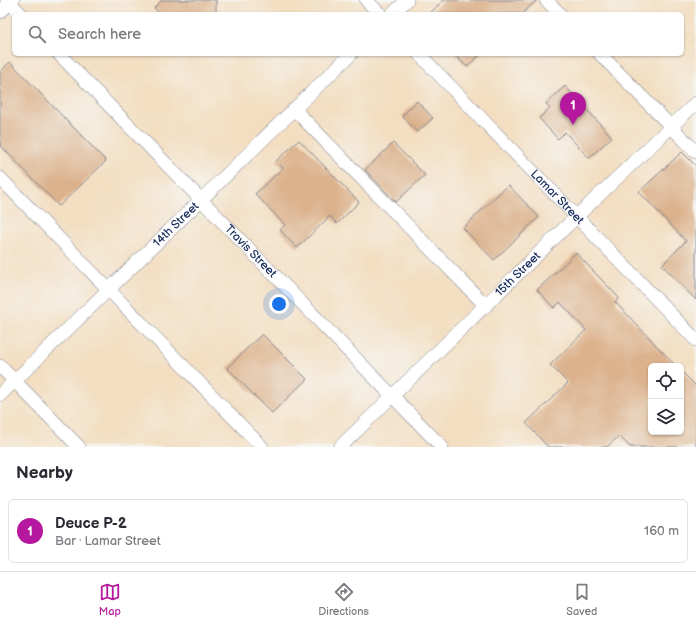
<!DOCTYPE html>
<html lang="en">
<head>
<meta charset="utf-8">
<style>
  body { margin:0; font-family:"Balsamiq Sans",sans-serif; background:#f2f2f3; color:#2b2b33 }
  .controls { position:absolute; right:12px; bottom:12px; display:grid; overflow:hidden; border-radius:6px; box-shadow:0 1px 3px #0004 }
  .controls button { width:36px; height:36px; display:grid; place-items:center; padding:0; border:0; border-bottom:1px solid #e1e1e2; background:#fff; color:#2b2b33; font:20px sans-serif }
  .you { position:absolute; left:279px; top:304px; width:14px; height:14px; margin:-10px; border:3px solid #fff; border-radius:50%; background:#1a73e8; box-shadow:0 0 0 6px #1a73e833 }
  .badge { display:grid; place-items:center; width:26px; height:26px; border-radius:50%; background:#b5179e; color:#fff; font-size:13px; font-weight:700 }
  .pin { position:absolute; translate:-50% -33px; filter:drop-shadow(0 1px 2px #0008) }
  .pin::after { content:''; position:absolute; top:21px; width:14px; height:12px; background:inherit; clip-path:polygon(0 0,100% 0,50% 100%) }
  .list { margin:0; padding:0; list-style:none }
  h2 { display:flex; justify-content:space-between; align-items:center; height:52px; margin:0; padding:0 16px; font-size:17px }
  h2 small { font-size:13px; font-weight:400; color:#7c7c81 }
  .list li { display:grid; grid-template-columns:26px 1fr auto; gap:12px; align-items:center; box-sizing:border-box; height:64px; margin:0 8px 8px; padding:0 8px; border:1px solid #e1e1e2; border-radius:6px }
  .list b { display:block; font-size:15px; white-space:nowrap }
  .list p { margin:0; font-size:13px; white-space:nowrap; color:#7c7c81 }
  .list em { font-size:13px; font-style:normal; color:#7c7c81 }
  .icon { flex:none; width:22px; height:22px; fill:none; stroke:currentColor; stroke-width:2; stroke-linecap:round; stroke-linejoin:round }
  .map { position:relative; flex:none; width:696px; height:447px; overflow:hidden }
  .search { position:absolute; background:#fff; box-shadow:0 1px 3px #0004; left:12px; right:12px; top:12px; height:44px; display:flex; align-items:center; gap:10px; box-sizing:border-box; padding:0 14px; border-radius:6px; color:#7c7c81; font-size:15px }
  .sheet { height:124px; background:#fff }
  nav { display:flex; justify-content:space-around; align-items:center; box-sizing:border-box; height:56px; border-top:1px solid #e1e1e2; background:#fff; font-size:11px; color:#7c7c81 }
  nav a { display:grid; justify-items:center; gap:2px }
  nav .on { color:#b5179e }
  .map>svg:first-child { display:block }
  .building { fill:#dcb28d }
  .lines { fill:none; stroke-linecap:round; stroke-linejoin:round }
  .minor-casing { stroke:#878690; stroke-width:14 }
  .minor { stroke:#fff; stroke-width:13 }
  .labels { text-anchor:middle; stroke-width:4; stroke-linejoin:round; paint-order:stroke }
  .street-label { font-size:12px; fill:#1b2f5e; stroke:#f6f6f2 }
</style>
</head>
<body>
<div class="map">
<svg width="696" height="447" viewBox="0 0 696 447">
  <rect width="100%" height="100%" fill="#f6f6f2"/>
  <filter id="ink" filterUnits="userSpaceOnUse"><feTurbulence type="fractalNoise" baseFrequency=".025" numOctaves="2"/><feDisplacementMap in="SourceGraphic" scale="8" xChannelSelector="R" yChannelSelector="G"/><feConvolveMatrix kernelMatrix="1 2 1 2 8 2 1 2 1" color-interpolation-filters="sRGB"/></filter>
  <filter id="wash" filterUnits="userSpaceOnUse"><feTurbulence type="fractalNoise" baseFrequency=".012" numOctaves="4" result="noise"/><feDisplacementMap in="SourceGraphic" scale="16" xChannelSelector="R" yChannelSelector="G"/><feGaussianBlur stdDeviation="0.9" result="paint"/><feColorMatrix in="noise" values="0 0 0 0 0 0 0 0 0 0 0 0 0 0 0 0 0 1.4 0 .05"/><feComposite in="paint" operator="in"/></filter>
  <g filter="url(#wash)">
    <rect width="100%" height="100%" fill="#f3dec1"/>
    <g id="blocks">
      <g class="building">
        <polygon points="162,0 216,0 216,14 160,14 154,8"/>
        <polygon points="444,0 537,0 522,14 429,14"/>
        <polygon points="454,54 481,54 467,67"/>
        <polygon points="10,62 106,161 59,206 0,145 0,72"/>
        <polygon points="565,86 612,137 589,158 565,132 558,139 539,118 550,108 546,104"/>
        <polygon points="417,101 433,118 417,132 402,116"/>
        <polygon points="299,140 359,202 337,224 330,216 297,248 280,230 285,225 255,194 283,168 276,161"/>
        <polygon points="393,143 425,175 396,202 365,170"/>
        <polygon points="682,152 696,166 696,300 662,265 686,241 639,192"/>
        <polygon points="508,185 539,217 494,260 463,228"/>
        <polygon points="576,253 619,298 615,302 676,366 651,366 651,432 681,432 681,371 696,386 696,447 630,447 619,436 607,447 548,447 526,423 568,383 550,365 586,330 560,302 554,308 537,290"/>
        <polygon points="262,334 307,379 272,413 227,368"/>
      </g>
    </g>
  </g>
  <g filter="url(#ink)">
    <use href="#blocks" fill-opacity="0" stroke="#878690" stroke-width="1"/>
    <g class="lines">
      <defs>
        <g id="minor">
          <polyline points="7,0 21,14"/>
          <polyline points="366,0 380,14"/>
          <polyline points="546,0 560,14"/>
          <polyline points="0,12 13,0"/>
          <polyline points="392,14 407,0"/>
          <path id="s1" d="M59,54L442,447"/>
          <path id="s2" d="M419,54L696,340"/>
          <polyline points="600,54 696,152"/>
          <polyline points="294,109 486,306"/>
          <polyline points="0,178 262,447"/>
          <polyline points="0,366 79,447"/>
          <path id="s3" d="M0,395L351,54"/>
          <path id="s4" d="M340,447L577,216L696,103"/>
        </g>
      </defs>
      <use href="#minor" class="minor-casing"/>
      <use href="#minor" class="minor"/>
    </g>
  </g>
  <g class="labels">
    <g class="street-label">
      <text dy="4" stroke="none"><textPath href="#s2" startOffset="199">Lamar Street</textPath></text>
      <text dy="4" stroke="none"><textPath href="#s3" startOffset="245">14th Street</textPath></text>
      <text dy="4" stroke="none"><textPath href="#s1" startOffset="275">Travis Street</textPath></text>
      <text dy="4" stroke="none"><textPath href="#s4" startOffset="248">15th Street</textPath></text>
    </g>
  </g>
</svg>
<div class="controls">
<button><svg class="icon" aria-label="locate" viewBox="0 0 24 24"><circle cx="12" cy="12" r="6"/><path d="M12 2v4M12 18v4M2 12h4M18 12h4"/></svg></button>
<button><svg class="icon" aria-label="layers" viewBox="0 0 24 24"><path d="M12 4l9 5-9 5-9-5zM3 14l9 5 9-5"/></svg></button>
</div>
<div class="you"></div>
<div class="pin badge" style="left:573px;top:125px">1</div>
<div class="search"><svg class="icon" aria-label="search" viewBox="0 0 24 24"><circle cx="10" cy="10" r="6"/><path d="M15 15l6 6"/></svg>Search here</div>
</div>
<section class="sheet">
<h2>Nearby<small></small></h2>
<ul class="list">
<li><span class="badge">1</span><div><b>Deuce P-2</b><p>Bar · Lamar Street</p></div><em>160 m</em></li>
</ul>
</section>
<nav>
<a class="on"><svg class="icon" aria-label="map" viewBox="0 0 24 24"><path d="M3 6l6-2 6 2 6-2v14l-6 2-6-2-6 2zM9 4v14M15 6v14"/></svg>Map</a>
<a><svg class="icon" aria-label="directions" viewBox="0 0 24 24"><path d="M12 3l9 9-9 9-9-9zM9 14v-3h6M13 9l2 2-2 2"/></svg>Directions</a>
<a><svg class="icon" aria-label="saved" viewBox="0 0 24 24"><path d="M7 4h10v16l-5-4-5 4z"/></svg>Saved</a>
</nav>
</body>
</html>
